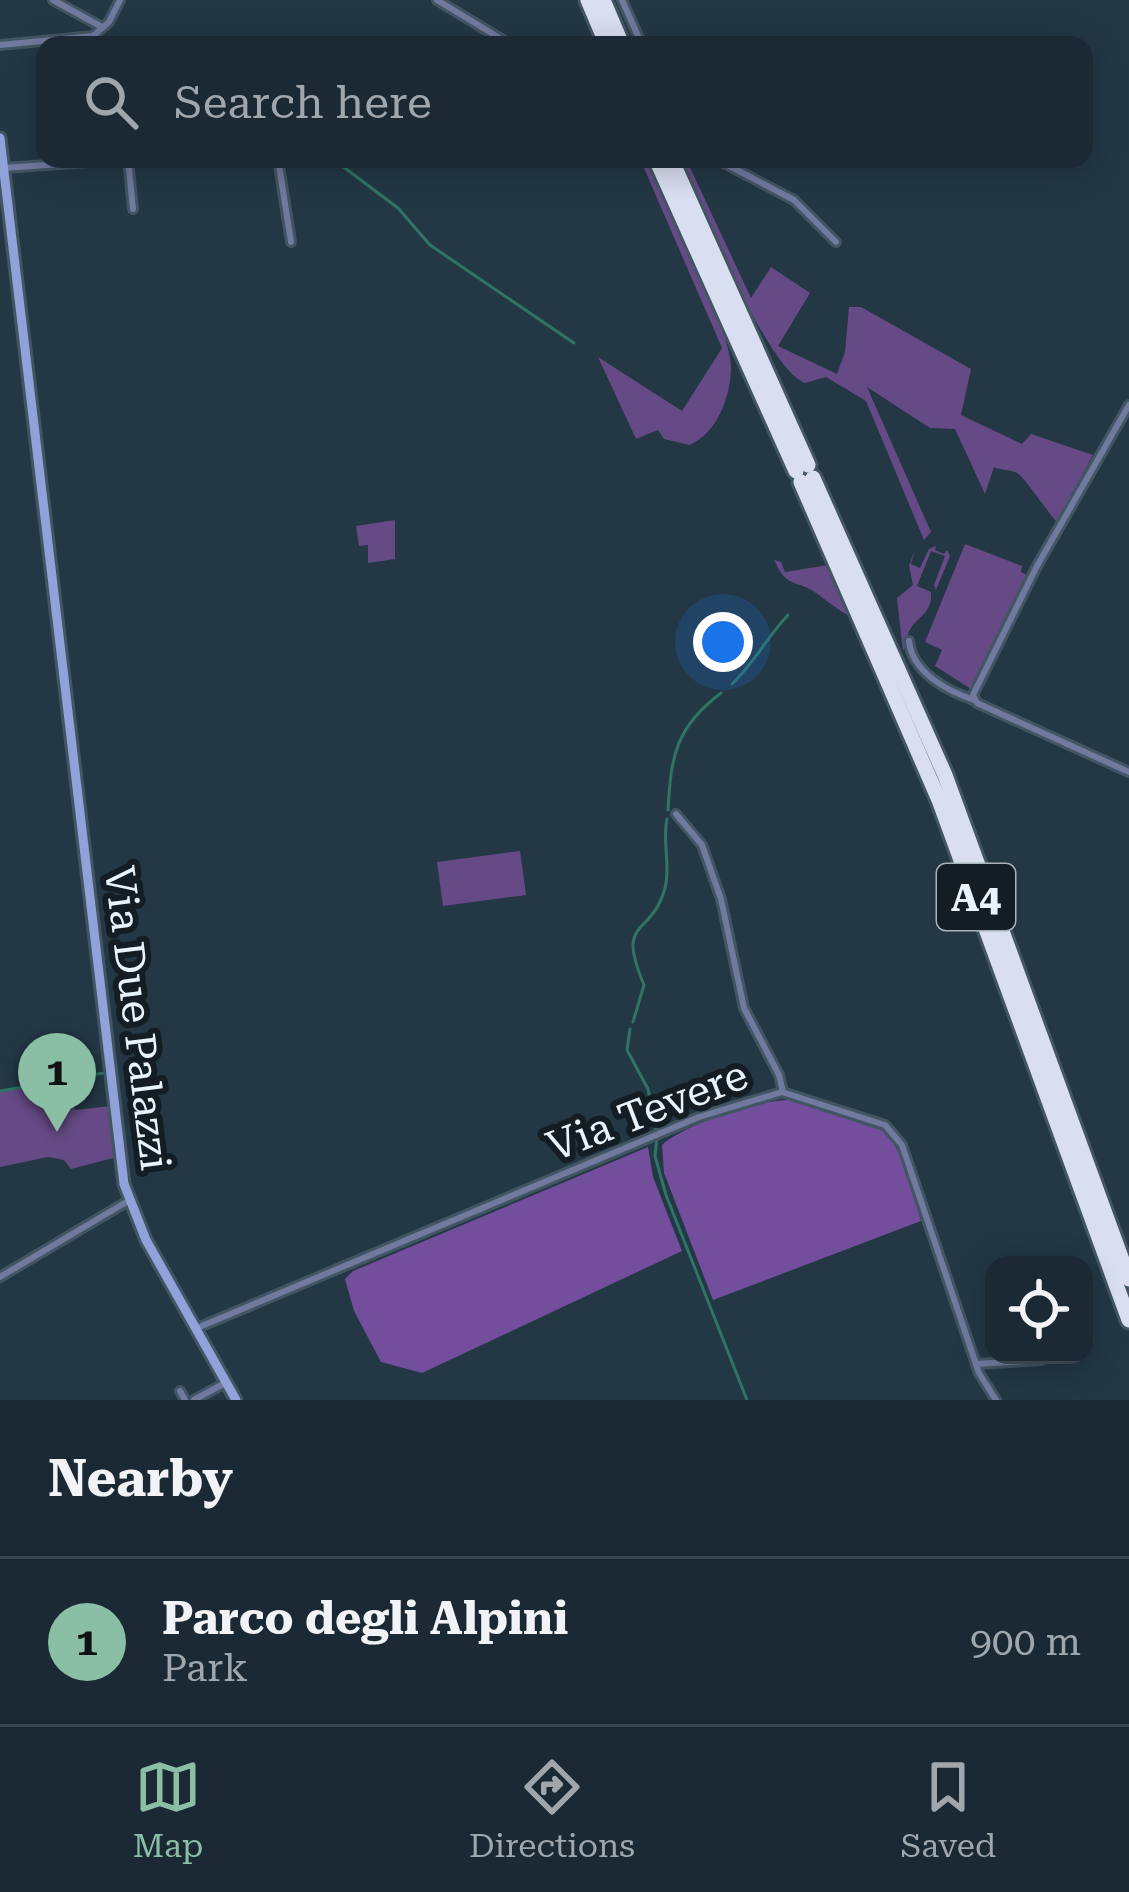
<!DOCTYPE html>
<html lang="en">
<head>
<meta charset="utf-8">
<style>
  body { margin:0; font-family:"Roboto Serif",serif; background:#23313c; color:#f1f3f6 }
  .controls { position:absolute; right:36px; bottom:36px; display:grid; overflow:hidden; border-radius:24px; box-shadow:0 6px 30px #0003 }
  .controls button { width:108px; height:108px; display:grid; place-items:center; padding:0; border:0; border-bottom:3px solid #38454f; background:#1a2934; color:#f1f3f6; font:60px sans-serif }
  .you { position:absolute; left:723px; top:642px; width:42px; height:42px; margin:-30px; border:9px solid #fff; border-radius:50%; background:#1a73e8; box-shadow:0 0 0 18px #1a73e833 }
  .badge { display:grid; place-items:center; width:78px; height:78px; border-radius:50%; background:#8abfa5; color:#111; font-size:39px; font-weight:700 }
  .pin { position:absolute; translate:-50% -99px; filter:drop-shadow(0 3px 6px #0008) }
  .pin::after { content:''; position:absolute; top:63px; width:42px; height:36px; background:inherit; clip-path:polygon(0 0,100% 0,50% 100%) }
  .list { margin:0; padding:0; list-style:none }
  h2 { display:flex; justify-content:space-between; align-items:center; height:156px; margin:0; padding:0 48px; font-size:51px }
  h2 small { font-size:39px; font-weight:400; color:#9fa6ac }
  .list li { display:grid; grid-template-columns:78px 1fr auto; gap:36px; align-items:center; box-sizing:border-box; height:168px; padding:0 48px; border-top:3px solid #38454f }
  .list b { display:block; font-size:45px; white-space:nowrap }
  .list p { margin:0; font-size:39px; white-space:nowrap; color:#9fa6ac }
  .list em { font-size:39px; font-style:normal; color:#9fa6ac }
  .icon { flex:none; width:66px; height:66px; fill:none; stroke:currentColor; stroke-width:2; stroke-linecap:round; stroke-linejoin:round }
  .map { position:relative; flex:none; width:1129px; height:1400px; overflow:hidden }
  .search { position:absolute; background:#1a2934; box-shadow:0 6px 30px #0003; left:36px; right:36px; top:36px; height:132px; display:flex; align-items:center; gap:30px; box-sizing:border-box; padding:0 42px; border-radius:24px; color:#9fa6ac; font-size:45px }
  .sheet { height:324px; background:#1a2934 }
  nav { display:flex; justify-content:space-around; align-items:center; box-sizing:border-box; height:168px; border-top:3px solid #38454f; background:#1a2934; font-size:33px; color:#9fa6ac }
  nav a { display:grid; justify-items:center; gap:6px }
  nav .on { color:#8abfa5 }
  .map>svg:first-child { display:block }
  .green { fill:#654a85 }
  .forest { fill:#724e9c }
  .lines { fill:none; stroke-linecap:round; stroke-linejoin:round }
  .stream { stroke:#2e7566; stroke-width:3 }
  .street-casing { stroke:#425562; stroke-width:12 }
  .secondary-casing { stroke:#425562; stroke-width:15 }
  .highway-casing { stroke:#425562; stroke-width:21 }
  .street { stroke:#707a9e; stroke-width:6 }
  .secondary { stroke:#91a1da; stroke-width:9 }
  .highway { stroke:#d9def0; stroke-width:15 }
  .labels { text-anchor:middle; stroke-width:12; stroke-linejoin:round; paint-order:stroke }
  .shield { fill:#141d24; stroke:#a8b3bc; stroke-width:3 }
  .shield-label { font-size:39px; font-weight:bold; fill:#e7f3fd }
  .street-label { font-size:42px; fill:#e7f3fd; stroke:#141d24 }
</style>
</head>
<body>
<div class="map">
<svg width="1129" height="1400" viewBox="0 0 1129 1400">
  <rect width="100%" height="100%" fill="#233745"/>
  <g class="green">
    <path d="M640,159H647C668,206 729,322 731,367C731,396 717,434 689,445L664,439L658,430L636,439L598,357L682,411L722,348Z"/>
    <path d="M681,159H686L751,298L771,267L810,293L778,346L837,374L845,352L849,307H861L971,369L961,415L1022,444L1031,434L1093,455L1057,522C1047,512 1024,475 1015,472C1008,470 1000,470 994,467L985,494L955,429L930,428L867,387L931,532L924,540L866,401L826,377L805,383C766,368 700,203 681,159Z"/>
    <polygon points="395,520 395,559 368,563 368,545 359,546 356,526"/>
    <polygon points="965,544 1022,566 1021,572 1028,576 971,689 935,666 942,650 925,642"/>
    <path d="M936,546L935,550L944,554L947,550L950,556L936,590L934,585L945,556L931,551L917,586L931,592C932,610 924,613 913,625C907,632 905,646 903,652L897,598L913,585L909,566L915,549L911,564L920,568L929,549Z"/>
    <path d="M774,560L781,562L785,572L828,565L851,617C840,611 829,603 819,595C797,578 788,591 774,560Z"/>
    <polygon points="520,851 526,895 443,906 437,862"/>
    <polygon points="71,1079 75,1110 111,1106 117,1157 71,1169 64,1160 48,1157 0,1167 0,1091"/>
  </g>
  <g class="forest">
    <path d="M790,1100L887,1132L904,1162L921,1221L713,1300L664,1173L662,1145C683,1125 760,1099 790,1100Z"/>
    <polygon points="648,1147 653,1177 682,1251 422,1373 381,1362 354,1311 345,1279 353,1271"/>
  </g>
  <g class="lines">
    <g class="stream">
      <polyline points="333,159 398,208 430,245 574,343"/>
      <path d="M732,684C754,663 767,637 788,615"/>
      <path d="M668,810C671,755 676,727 721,693"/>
      <path d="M633,1022L644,985C615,916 651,939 665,888C671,867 662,842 667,819"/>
      <polyline points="630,1029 627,1050 648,1089 656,1131"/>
      <polyline points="0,1091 104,1073"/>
      <polyline points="657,1137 655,1156 666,1195 747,1400"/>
    </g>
    <defs>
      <g id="street">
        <polyline points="53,0 102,27"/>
        <polyline points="437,0 511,45"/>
        <polyline points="622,0 642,45"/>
        <polyline points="0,45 93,36 109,22 120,0"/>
        <polyline points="128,159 133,209"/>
        <polyline points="172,159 220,159"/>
        <polyline points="278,159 291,242"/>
        <polyline points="716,159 794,200 836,242"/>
        <polyline points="4,168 131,159"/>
        <polyline points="1129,405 1037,566 973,695 977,703 1129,772"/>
        <path d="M909,641C912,672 947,691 974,700"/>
        <polyline points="676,814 702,845 721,899 744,1008 779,1075 783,1092"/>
        <polyline points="0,1277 128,1201"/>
        <polyline points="197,1328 699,1117 782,1092 885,1125 902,1145 979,1373 996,1400"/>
        <polyline points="976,1364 1041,1360"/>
        <polyline points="180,1391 185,1400"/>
        <polyline points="194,1400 227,1382"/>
      </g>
      <polyline id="secondary" points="0,138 124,1184 146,1240 236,1400"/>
      <g id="highway">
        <polyline points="588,0 607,45"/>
        <polyline points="603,0 622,45"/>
        <polyline points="656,159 796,471"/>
        <polyline points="671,159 808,465"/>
        <polyline points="813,478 945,775 1129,1279"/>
        <polyline points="801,482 939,800 1129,1320"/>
      </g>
    </defs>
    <use href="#street" class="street-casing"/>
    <use href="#secondary" class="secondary-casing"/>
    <use href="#highway" class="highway-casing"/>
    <use href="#street" class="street"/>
    <use href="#secondary" class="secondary"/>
    <use href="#highway" class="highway"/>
  </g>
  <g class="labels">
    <rect class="shield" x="937" y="864" width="78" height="66" rx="9"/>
    <g class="shield-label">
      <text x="976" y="911">A4</text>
    </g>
    <g class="street-label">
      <text transform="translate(138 1018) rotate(83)" y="15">Via Due Palazzi</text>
      <text transform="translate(647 1110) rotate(-21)" y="15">Via Tevere</text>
    </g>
  </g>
</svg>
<div class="controls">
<button><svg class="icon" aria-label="locate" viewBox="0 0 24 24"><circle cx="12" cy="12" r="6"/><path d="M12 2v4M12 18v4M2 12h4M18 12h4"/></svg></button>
</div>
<div class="you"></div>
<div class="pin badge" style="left:57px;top:1132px">1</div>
<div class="search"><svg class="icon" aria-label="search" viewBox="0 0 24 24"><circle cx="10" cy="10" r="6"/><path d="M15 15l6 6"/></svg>Search here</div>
</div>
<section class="sheet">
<h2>Nearby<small></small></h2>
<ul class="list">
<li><span class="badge">1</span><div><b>Parco degli Alpini</b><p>Park</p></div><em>900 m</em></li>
</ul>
</section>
<nav>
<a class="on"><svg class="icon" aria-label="map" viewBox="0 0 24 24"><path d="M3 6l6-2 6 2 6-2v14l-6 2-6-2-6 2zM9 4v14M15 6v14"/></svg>Map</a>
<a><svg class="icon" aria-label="directions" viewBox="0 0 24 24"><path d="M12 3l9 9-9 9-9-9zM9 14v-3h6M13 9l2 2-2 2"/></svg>Directions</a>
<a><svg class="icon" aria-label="saved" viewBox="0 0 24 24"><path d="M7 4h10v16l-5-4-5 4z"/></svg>Saved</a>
</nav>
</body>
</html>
